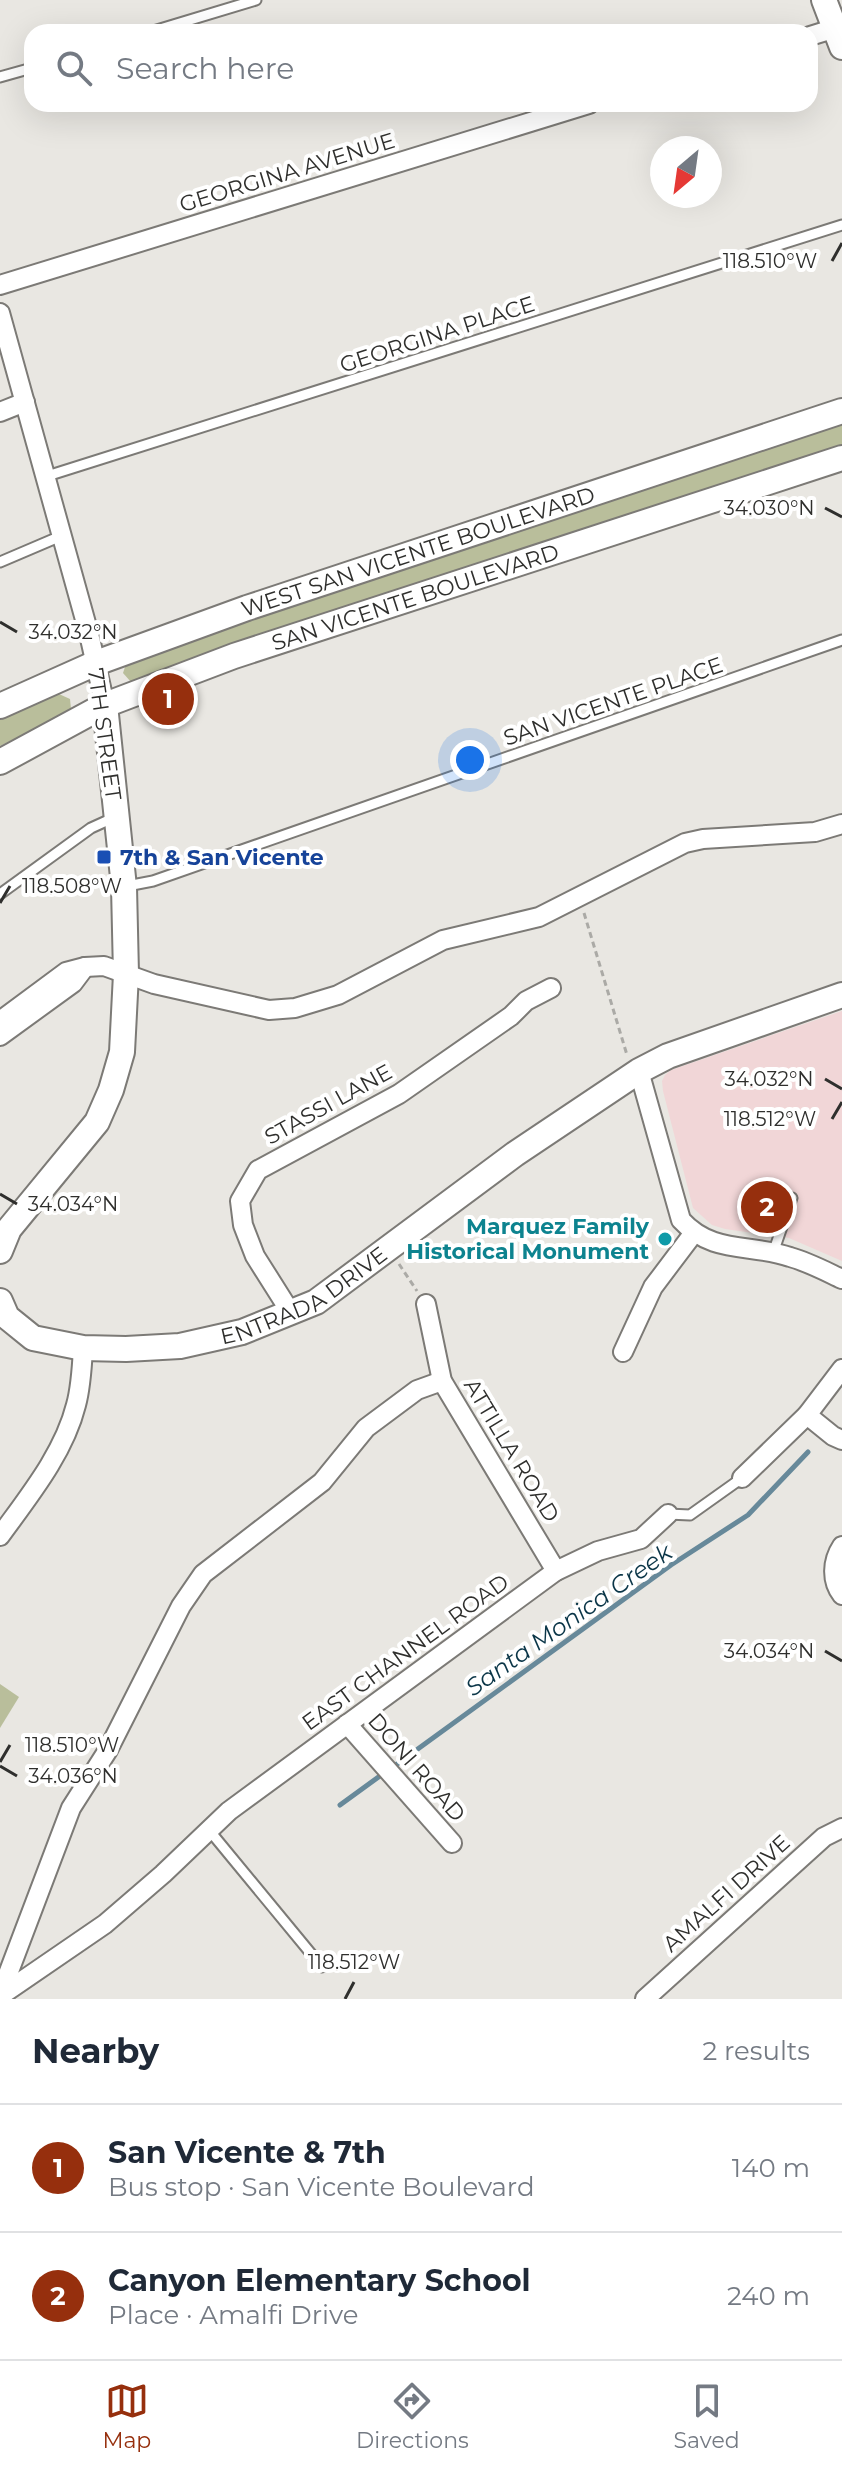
<!DOCTYPE html>
<html lang="en">
<head>
<meta charset="utf-8">
<style>
  body { margin:0; font-family:Montserrat,sans-serif; background:#f2f2f3; color:#1f2937 }
  .compass { position:absolute; left:650px; top:136px; width:72px; height:72px; border-radius:50%; background:#fff; box-shadow:0 8px 32px #0002; rotate:209deg }
  .you { position:absolute; left:470px; top:760px; width:28px; height:28px; margin:-20px; border:6px solid #fff; border-radius:50%; background:#1a73e8; box-shadow:0 0 0 12px #1a73e833 }
  .badge { display:grid; place-items:center; width:52px; height:52px; border-radius:50%; background:#962f0d; color:#fff; font-size:26px; font-weight:700 }
  .pin { position:absolute; translate:-50% -50%; border:4px solid #fff; box-shadow:0 2px 8px #0006 }
  .list { margin:0; padding:0; list-style:none }
  h2 { display:flex; justify-content:space-between; align-items:center; height:104px; margin:0; padding:0 32px; font-size:34px }
  h2 small { font-size:26px; font-weight:400; color:#747a83 }
  .list li { display:grid; grid-template-columns:52px 1fr auto; gap:24px; align-items:center; box-sizing:border-box; height:128px; padding:0 32px; border-top:2px solid #e0e1e3 }
  .list b { display:block; font-size:30px; white-space:nowrap }
  .list p { margin:0; font-size:26px; white-space:nowrap; color:#747a83 }
  .list em { font-size:26px; font-style:normal; color:#747a83 }
  .icon { flex:none; width:44px; height:44px; fill:none; stroke:currentColor; stroke-width:2; stroke-linecap:round; stroke-linejoin:round }
  .map { position:relative; flex:none; width:842px; height:1999px; overflow:hidden }
  .search { position:absolute; background:#fff; box-shadow:0 8px 32px #0002; left:24px; right:24px; top:24px; height:88px; display:flex; align-items:center; gap:20px; box-sizing:border-box; padding:0 28px; border-radius:24px; color:#747a83; font-size:30px }
  .sheet { height:360px; background:#fff }
  nav { display:flex; justify-content:space-around; align-items:center; box-sizing:border-box; height:112px; border-top:2px solid #e0e1e3; background:#fff; font-size:22px; color:#747a83 }
  nav a { display:grid; justify-items:center; gap:4px }
  nav .on { color:#962f0d }
  .map>svg:first-child { display:block }
  .education { fill:#f1d6d7 }
  .green { fill:#b9be9b }
  .lines { fill:none; stroke-linecap:round; stroke-linejoin:round }
  .stream { stroke:#67899a; stroke-width:5 }
  .lane-casing { stroke:#7c7a76; stroke-width:13 }
  .street-casing { stroke:#7c7a76; stroke-width:22 }
  .secondary-casing { stroke:#7c7a76; stroke-width:28 }
  .path { stroke:#abaaa6; stroke-width:3; stroke-dasharray:6 4; stroke-linecap:butt }
  .lane { stroke:#fff; stroke-width:9 }
  .street { stroke:#fff; stroke-width:18 }
  .secondary { stroke:#fff; stroke-width:24 }
  .ticks { fill:none; stroke:#2f2f2d; stroke-width:3 }
  .transit-dot { fill:#1a4fb4; stroke:#fff; stroke-width:3 }
  .culture-dot { fill:#0f9aa8; stroke:#fff; stroke-width:3 }
  .labels { text-anchor:middle; stroke-width:8; stroke-linejoin:round; paint-order:stroke }
  .street-label { font-size:22px; fill:#2f2f2d; stroke:#fff }
  .transit-label { font-size:22px; font-weight:bold; fill:#164399; stroke:#fff; text-anchor:start }
  .culture-label { font-size:22px; font-weight:bold; fill:#0d838f; stroke:#fff; text-anchor:end }
  .water-label { font-size:24px; font-style:italic; fill:#0a3547; stroke:#fff }
  .ticks-label { font-size:20px; text-anchor:middle; fill:#2f2f2d; stroke:#fff; stroke-width:8; stroke-linejoin:round; paint-order:stroke }
</style>
</head>
<body>
<div class="map">
<svg width="842" height="1999" viewBox="0 0 842 1999">
  <rect width="100%" height="100%" fill="#e9e7e2"/>
  <polygon class="education" points="842,1011 842,1261 789,1238 725,1229 712,1225 693,1208 663,1091 662,1081 665,1075 671,1070"/>
  <g class="green">
    <polygon points="842,419 842,446 141,682 131,682 123,673 127,661"/>
    <polygon points="59,694 70,699 71,709 68,713 0,746 0,720"/>
    <polygon points="0,1684 19,1697 0,1728"/>
  </g>
  <g class="lines">
    <g class="stream">
      <polyline points="393,1767 671,1565 748,1515 808,1452"/>
      <polyline points="340,1805 384,1773"/>
    </g>
    <defs>
      <g id="lane">
        <polyline points="150,32 256,0"/>
        <polyline points="0,77 32,68"/>
        <polyline points="44,477 842,225"/>
        <polyline points="0,562 61,536"/>
        <polyline points="127,886 153,881 842,640"/>
        <polyline points="0,894 91,828 113,818"/>
        <polyline points="773,1253 792,1198"/>
        <polyline points="668,1514 690,1515 742,1478"/>
        <polyline points="209,1830 322,1967"/>
      </g>
      <g id="street">
        <polyline points="810,36 842,26"/>
        <polyline points="0,285 589,104"/>
        <polyline points="0,313 89,634 105,705"/>
        <polyline points="0,412 25,402"/>
        <polyline points="0,1021 66,972 85,967 104,966 154,984 269,1010 295,1008 338,995 443,940 539,917 685,843 703,839 815,832 842,824"/>
        <polyline points="0,1036 73,983 85,967"/>
        <path d="M639,1071L681,1220C713,1255 750,1243 790,1257C808,1262 825,1271 842,1279"/>
        <polyline points="426,1304 442,1381 556,1571"/>
        <polyline points="291,1313 255,1256 243,1225 240,1201 258,1170 399,1094 511,1016 526,1001 551,988"/>
        <polyline points="623,1352 653,1287 693,1234"/>
        <polyline points="807,1415 833,1436 842,1440"/>
        <polyline points="742,1478 807,1415 842,1369"/>
        <path d="M0,1536C29,1496 64,1453 76,1405C81,1387 82,1367 83,1348"/>
        <path d="M842,1546C832,1561 831,1581 842,1595"/>
        <polyline points="347,1724 452,1843"/>
        <polyline points="0,1995 71,1808 108,1750 181,1606 203,1574 322,1482 366,1428 417,1390 442,1381"/>
        <polyline points="0,1996 105,1924 163,1874 229,1811 556,1571 598,1551 641,1539 668,1514"/>
        <polyline points="645,1999 824,1837 842,1828"/>
      </g>
      <g id="secondary">
        <polyline points="824,0 842,47"/>
        <path id="s1" d="M0,706L96,663L247,608L842,411"/>
        <path id="s2" d="M0,762L105,705L234,656L842,458"/>
        <polyline points="0,1251 9,1229 97,1122 111,1090 122,1052 126,974 124,887 105,705"/>
        <path id="s3" d="M0,1301L7,1317L33,1338L83,1348L126,1349L180,1346L242,1332L316,1302L515,1154L639,1071L668,1056L842,995"/>
      </g>
    </defs>
    <use href="#lane" class="lane-casing"/>
    <use href="#street" class="street-casing"/>
    <use href="#secondary" class="secondary-casing"/>
    <g class="path">
      <polyline points="584,913 627,1055"/>
      <polyline points="399,1264 417,1291"/>
    </g>
    <use href="#lane" class="lane"/>
    <use href="#street" class="street"/>
    <use href="#secondary" class="secondary"/>
  </g>
  <path class="ticks" d="M832,261L842,243M825,508L842,517M0,622L17,632M0,903L10,886M825,1079L842,1089M832,1119L842,1102M0,1194L17,1204M825,1651L842,1661M0,1762L10,1745M0,1766L17,1776M345,1999L354,1982"/>
  <rect class="transit-dot" x="96" y="849" width="16" height="16" rx="4"/>
  <circle class="culture-dot" cx="665" cy="1239" r="8"/>
  <g class="labels">
    <g class="street-label">
      <text transform="translate(287 172) rotate(-17)" y="8">GEORGINA AVENUE</text>
      <text transform="translate(437 334) rotate(-18)" y="8">GEORGINA PLACE</text>
      <text dy="8" stroke="none"><textPath href="#s1" startOffset="446">WEST SAN VICENTE BOULEVARD</textPath></text>
      <text dy="8" stroke="none"><textPath href="#s2" startOffset="448">SAN VICENTE BOULEVARD</textPath></text>
      <text transform="translate(613 701) rotate(-19)" y="8">SAN VICENTE PLACE</text>
      <text transform="translate(105 734) rotate(82)" y="8">7TH STREET</text>
      <text transform="translate(328 1104) rotate(-29)" y="8">STASSI LANE</text>
      <text dy="8" stroke="none"><textPath href="#s3" startOffset="334">ENTRADA DRIVE</textPath></text>
      <text transform="translate(512 1450) rotate(59)" y="8">ATTILLA ROAD</text>
      <text transform="translate(405 1652) rotate(-36)" y="8">EAST CHANNEL ROAD</text>
      <text transform="translate(417 1767) rotate(49)" y="8">DONI ROAD</text>
      <text transform="translate(726 1893) rotate(-42)" y="8">AMALFI DRIVE</text>
    </g>
    <g class="transit-label">
      <text x="120" y="865">7th &amp; San Vicente</text>
    </g>
    <g class="culture-label">
      <text x="649" y="1234">Marquez Family<tspan x="649" dy="25">Historical Monument</tspan></text>
    </g>
    <g class="water-label">
      <text transform="translate(569 1620) rotate(-35)" y="8">Santa Monica Creek</text>
    </g>
  </g>
  <g class="ticks-label">
    <text x="770" y="268">118.510°W</text>
    <text x="769" y="515">34.030°N</text>
    <text x="73" y="639">34.032°N</text>
    <text x="72" y="893">118.508°W</text>
    <text x="769" y="1086">34.032°N</text>
    <text x="770" y="1126">118.512°W</text>
    <text x="73" y="1211">34.034°N</text>
    <text x="769" y="1658">34.034°N</text>
    <text x="72" y="1752">118.510°W</text>
    <text x="73" y="1783">34.036°N</text>
    <text x="354" y="1969">118.512°W</text>
  </g>
</svg>
<svg class="compass" viewBox="-18 -18 36 36"><path d="M0-13l5 13h-10z" fill="#e53935"/><path d="M0 13l5-13h-10z" fill="#747a83"/></svg>
<div class="you"></div>
<div class="pin badge" style="left:168px;top:699px">1</div>
<div class="pin badge" style="left:767px;top:1207px">2</div>
<div class="search"><svg class="icon" aria-label="search" viewBox="0 0 24 24"><circle cx="10" cy="10" r="6"/><path d="M15 15l6 6"/></svg>Search here</div>
</div>
<section class="sheet">
<h2>Nearby<small>2 results</small></h2>
<ul class="list">
<li><span class="badge">1</span><div><b>San Vicente &amp; 7th</b><p>Bus stop · San Vicente Boulevard</p></div><em>140 m</em></li>
<li><span class="badge">2</span><div><b>Canyon Elementary School</b><p>Place · Amalfi Drive</p></div><em>240 m</em></li>
</ul>
</section>
<nav>
<a class="on"><svg class="icon" aria-label="map" viewBox="0 0 24 24"><path d="M3 6l6-2 6 2 6-2v14l-6 2-6-2-6 2zM9 4v14M15 6v14"/></svg>Map</a>
<a><svg class="icon" aria-label="directions" viewBox="0 0 24 24"><path d="M12 3l9 9-9 9-9-9zM9 14v-3h6M13 9l2 2-2 2"/></svg>Directions</a>
<a><svg class="icon" aria-label="saved" viewBox="0 0 24 24"><path d="M7 4h10v16l-5-4-5 4z"/></svg>Saved</a>
</nav>
</body>
</html>
